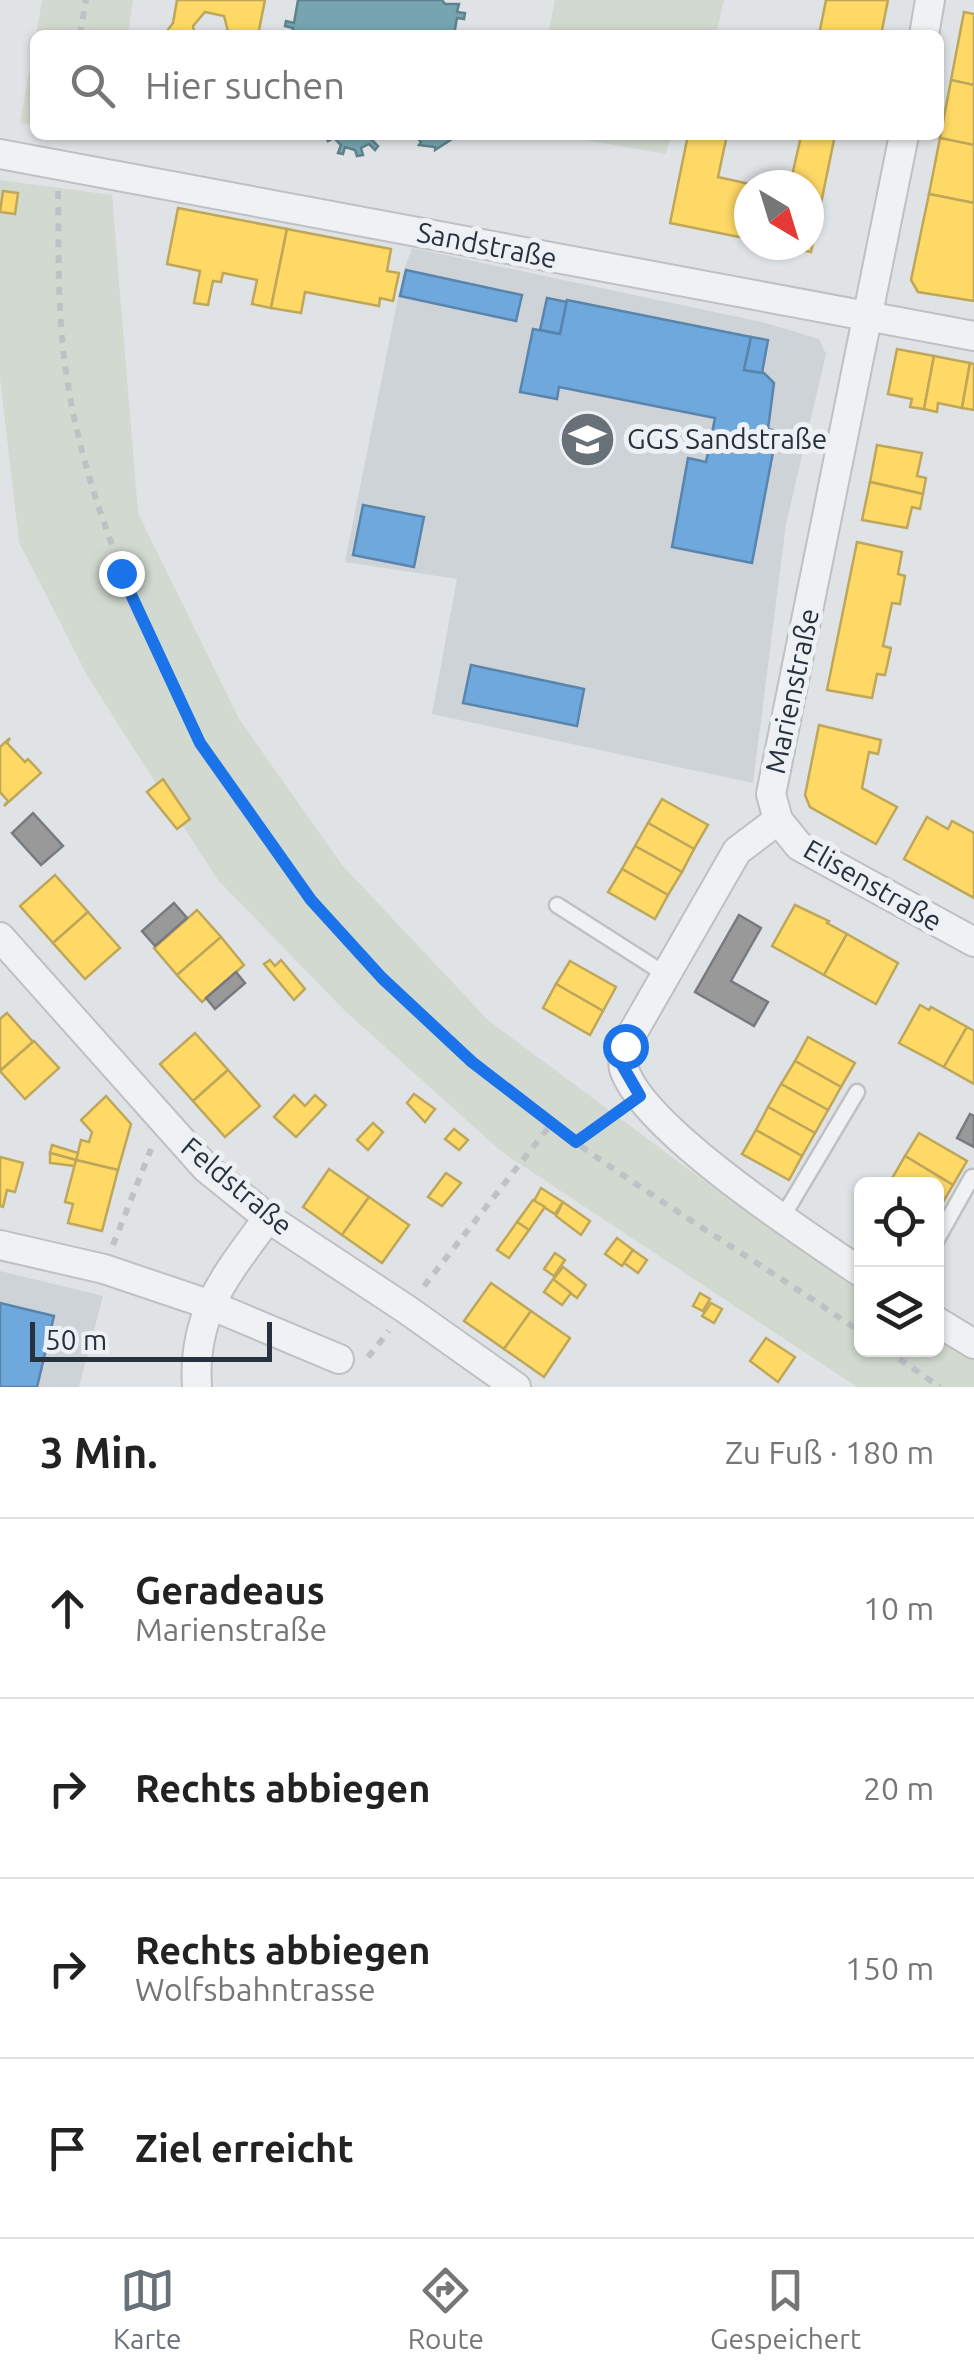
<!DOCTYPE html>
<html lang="de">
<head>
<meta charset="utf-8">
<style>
  body { margin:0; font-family:Ubuntu,sans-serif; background:#f2f2f2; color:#222 }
  .controls { position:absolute; right:30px; bottom:30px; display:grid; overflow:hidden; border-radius:15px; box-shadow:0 2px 8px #0004 }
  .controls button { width:90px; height:90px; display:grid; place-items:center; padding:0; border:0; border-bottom:2px solid #e0e0e0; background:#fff; color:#222; font:50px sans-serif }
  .compass { position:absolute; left:734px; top:170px; width:90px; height:90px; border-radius:50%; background:#fff; box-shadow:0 2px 8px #0004; rotate:142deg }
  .scale { position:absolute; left:30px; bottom:25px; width:242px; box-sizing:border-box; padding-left:10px; border:5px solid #27323e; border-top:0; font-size:28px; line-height:35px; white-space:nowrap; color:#27323e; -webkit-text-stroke:8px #edf1f5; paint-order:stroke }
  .stop { position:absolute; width:30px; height:30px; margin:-22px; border:8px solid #1a73e8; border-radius:50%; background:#fff }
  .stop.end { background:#1a73e8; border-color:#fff; box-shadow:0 2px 10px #0008 }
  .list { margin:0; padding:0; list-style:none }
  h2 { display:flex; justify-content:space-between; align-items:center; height:130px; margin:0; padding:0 40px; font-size:42px }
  h2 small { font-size:32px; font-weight:400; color:#767676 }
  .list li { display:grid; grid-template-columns:65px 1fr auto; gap:30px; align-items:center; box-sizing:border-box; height:180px; padding:0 40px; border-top:2px solid #e0e0e0 }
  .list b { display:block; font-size:38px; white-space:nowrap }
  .list p { margin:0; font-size:32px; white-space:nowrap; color:#767676 }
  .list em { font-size:32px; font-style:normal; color:#767676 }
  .icon { flex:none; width:55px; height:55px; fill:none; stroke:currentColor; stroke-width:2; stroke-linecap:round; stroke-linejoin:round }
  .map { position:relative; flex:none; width:974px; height:1387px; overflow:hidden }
  .search { position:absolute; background:#fff; box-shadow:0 2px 8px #0004; left:30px; right:30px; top:30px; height:110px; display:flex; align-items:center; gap:25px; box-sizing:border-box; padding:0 35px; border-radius:15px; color:#767676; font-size:38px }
  .sheet { height:850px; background:#fff }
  nav { display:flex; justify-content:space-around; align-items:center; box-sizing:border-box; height:140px; border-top:2px solid #e0e0e0; background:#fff; font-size:28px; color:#767676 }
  nav a { display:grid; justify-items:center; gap:5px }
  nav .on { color:#687078 }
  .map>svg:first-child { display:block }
  .built { fill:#ced3d8 }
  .green { fill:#d2d9d0 }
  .homes { fill:#ffd966; stroke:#bea75a; stroke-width:2.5 }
  .schools { fill:#6fa8dc; stroke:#5985ad; stroke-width:2.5 }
  .public { fill:#76a5af; stroke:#5e828d; stroke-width:2.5 }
  .industry { fill:#999; stroke:#777a7e; stroke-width:2.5 }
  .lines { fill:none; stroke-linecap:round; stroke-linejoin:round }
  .service-casing { stroke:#bec1c3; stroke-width:19 }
  .minor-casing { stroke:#bec1c3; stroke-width:32 }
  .path { stroke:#bfc2c5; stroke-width:6; stroke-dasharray:8 8; stroke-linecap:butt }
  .service { stroke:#eff1f2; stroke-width:14 }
  .minor { stroke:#eff1f2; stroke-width:28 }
  .route { stroke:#1a73e8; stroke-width:12 }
  .labels { text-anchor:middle; stroke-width:10; stroke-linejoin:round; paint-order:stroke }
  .street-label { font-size:28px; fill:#27323e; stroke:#edf1f5 }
  .poi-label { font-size:28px; fill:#27323e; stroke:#edf1f5; text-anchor:start }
</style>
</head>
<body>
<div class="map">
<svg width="974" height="1387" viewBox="0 0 974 1387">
  <rect width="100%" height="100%" fill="#e0e3e5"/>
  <g class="built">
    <polygon points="412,248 766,323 819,339 826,354 786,524 753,783 432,714 457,579 345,562 403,273"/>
    <polygon points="0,1271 103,1296 79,1387 0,1387"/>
  </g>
  <g class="green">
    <polygon points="42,0 133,0 128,35 36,35"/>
    <polygon points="555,0 724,0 716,35 548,35"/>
    <polygon points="35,40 35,125 20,123"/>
    <polygon points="555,135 671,135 666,154"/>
    <polygon points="0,180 112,195 138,513 239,719 342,865 488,1020 735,1204 861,1284 862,1350 936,1350 937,1331 974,1355 974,1387 857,1387 502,1152 344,1010 217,879 88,677 19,542 0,378"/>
  </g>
  <g class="homes">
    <polygon points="177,0 265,0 258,35 229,35 224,16 205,12 193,26 195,35 164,35 173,23"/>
    <polygon points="826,0 888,0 881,35 819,35"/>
    <polygon points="964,12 974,14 974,85 951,80"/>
    <polygon points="951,80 974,85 974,145 940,138"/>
    <polygon points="688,135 727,135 718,177 754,185 749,185 749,239 670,223"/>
    <polygon points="797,135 835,135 811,252 777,245 809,245 809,185 790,185 801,136"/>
    <polygon points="940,138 974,145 974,203 929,194"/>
    <polygon points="3,191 18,193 15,214 0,212"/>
    <polygon points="929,194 974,203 974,301 918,292 911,280"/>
    <polygon points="178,208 287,229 271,308 252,304 257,280 223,273 221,282 213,281 208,305 194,303 200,271 167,264"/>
    <polygon points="287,229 391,249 387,271 399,273 393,301 380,298 379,306 305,292 301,313 271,308"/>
    <polygon points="897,349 934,356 924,409 910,407 912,399 888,394"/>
    <polygon points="934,356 970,363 962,408 938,403 937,412 924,409"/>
    <polygon points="970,363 974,364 974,410 962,408"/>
    <polygon points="877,445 922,453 917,476 926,478 923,494 870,482"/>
    <polygon points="870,482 923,494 920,509 912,507 907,528 862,520"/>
    <polygon points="857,542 902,552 898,574 905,576 900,604 892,603 883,646 891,648 885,675 877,674 872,698 827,690"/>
    <polygon points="819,725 881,740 878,754 869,752 862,788 897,807 876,844 810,807 805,795"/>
    <polygon points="10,738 7,743 25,762 28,759 41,773 4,806 8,801 0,792 0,747"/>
    <polygon points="163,779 190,819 177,829 147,792"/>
    <polygon points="662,799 708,825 694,849 648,823"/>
    <polygon points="927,817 948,829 952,821 974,833 974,898 904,859"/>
    <polygon points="648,823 694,849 682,872 635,846"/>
    <polygon points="635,846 682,872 668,895 622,869"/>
    <polygon points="622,869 668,895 655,919 608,892"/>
    <polygon points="55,875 88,912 53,943 20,906"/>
    <polygon points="795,905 829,921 827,923 847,934 824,975 772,946"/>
    <polygon points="197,910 221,937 177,975 154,948"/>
    <polygon points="88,912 120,948 85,979 53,943"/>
    <polygon points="847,934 898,963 876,1004 824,975"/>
    <polygon points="221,937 244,965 202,1002 177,975"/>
    <polygon points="270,960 275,966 281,960 305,989 294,1000 264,964"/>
    <polygon points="570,961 616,987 603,1011 556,984"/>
    <polygon points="556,984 603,1011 590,1035 543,1008"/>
    <polygon points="920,1005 929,1010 931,1007 967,1027 944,1067 899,1043"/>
    <polygon points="7,1013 33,1042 0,1071 0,1019"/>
    <polygon points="967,1027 974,1031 974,1084 944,1067"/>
    <polygon points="195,1033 228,1070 193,1101 160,1064"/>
    <polygon points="808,1037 855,1063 841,1087 795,1061"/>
    <polygon points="34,1041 59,1068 25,1099 0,1071"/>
    <polygon points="795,1061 841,1087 828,1110 781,1084"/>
    <polygon points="228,1070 260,1106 225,1137 193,1101"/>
    <polygon points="781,1084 828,1110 815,1133 768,1107"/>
    <polygon points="414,1094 435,1109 425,1122 407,1103"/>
    <polygon points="294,1095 305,1106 315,1095 326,1105 296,1137 274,1117"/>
    <polygon points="106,1096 131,1124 118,1170 76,1160 81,1140 89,1142 92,1132 81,1120"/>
    <polygon points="768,1107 815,1133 802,1156 756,1130"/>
    <polygon points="373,1123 383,1132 368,1150 357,1140"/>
    <polygon points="454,1129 468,1140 459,1150 445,1139"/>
    <polygon points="756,1130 802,1156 789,1180 742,1154"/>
    <polygon points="919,1133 967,1161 953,1185 905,1156"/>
    <polygon points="52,1145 78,1153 76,1160 50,1153"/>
    <polygon points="50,1153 76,1160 75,1166 50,1163"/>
    <polygon points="905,1156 953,1185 939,1209 936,1184 898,1184 891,1180"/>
    <polygon points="0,1157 23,1163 15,1192 7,1190 3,1207 0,1206"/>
    <polygon points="76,1160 118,1170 102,1231 68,1223 73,1204 65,1202"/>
    <polygon points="329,1169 369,1197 342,1235 303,1207"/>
    <polygon points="446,1173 461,1183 442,1206 428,1197"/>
    <polygon points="541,1188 563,1202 555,1214 534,1201"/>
    <polygon points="369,1197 409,1225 382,1263 342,1235"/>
    <polygon points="533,1200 545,1207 529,1230 517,1222"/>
    <polygon points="563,1202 590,1221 581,1235 556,1216"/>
    <polygon points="517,1222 529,1230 509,1258 497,1250"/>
    <polygon points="617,1238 633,1250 622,1266 605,1254"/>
    <polygon points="633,1250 647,1260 638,1273 624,1263"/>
    <polygon points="555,1253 565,1260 554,1276 544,1269"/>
    <polygon points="563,1267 586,1285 577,1298 553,1280"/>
    <polygon points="553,1279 571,1293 562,1305 544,1292"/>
    <polygon points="491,1283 531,1311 504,1349 464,1321"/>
    <polygon points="700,1293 710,1299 703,1311 693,1306"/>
    <polygon points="711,1303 722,1309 714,1323 702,1316"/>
    <polygon points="531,1311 570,1338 544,1377 504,1349"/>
    <polygon points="766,1338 795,1357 778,1382 750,1361"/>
  </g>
  <g class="schools">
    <polygon points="406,270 522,295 516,321 400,296"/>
    <polygon points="547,298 567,302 560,334 540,330"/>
    <polygon points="567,300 751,337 744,370 764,373 774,383 768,429 777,431 752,563 672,547 688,458 706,462 715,418 559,387 557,399 520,392 533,329 560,334"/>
    <polygon points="751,337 768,340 762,373 744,370"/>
    <polygon points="363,505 424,517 414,567 353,555"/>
    <polygon points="471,665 584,689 577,726 463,703"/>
    <polygon points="0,1303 54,1316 37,1387 0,1387"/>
  </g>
  <g class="public">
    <polygon points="298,0 442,0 445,4 459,4 457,12 465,13 464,19 457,18 454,35 292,35 293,28 285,26 286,21 294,23"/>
    <polygon points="328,135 377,135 372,140 378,146 375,150 369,144 361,148 363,155 357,156 355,150 345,147 343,154 338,153 341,145 334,138 328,141 325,136"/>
    <polygon points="415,135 450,135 452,139 435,150 435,147 419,145 421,142"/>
  </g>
  <g class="industry">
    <polygon points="33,813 63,846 41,865 12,833"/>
    <polygon points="174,903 187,918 155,946 142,931"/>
    <polygon points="739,915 761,928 731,981 768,1002 754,1026 695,992"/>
    <polygon points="236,972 245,983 215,1009 206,998"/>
    <polygon points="970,1114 974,1116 974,1147 957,1138"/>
  </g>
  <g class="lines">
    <defs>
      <g id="service">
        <polyline points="557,905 668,976"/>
        <polyline points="782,1218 857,1092"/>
        <polyline points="936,1241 972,1177"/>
      </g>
      <g id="minor">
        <polyline points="924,35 930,0"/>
        <polyline points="904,135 771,794 778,820 799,846 974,942"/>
        <polyline points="0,154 974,336"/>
        <path d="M778,820L737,851L625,1046C624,1054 622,1062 624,1069C644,1130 806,1235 862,1273"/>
        <polyline points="0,937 206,1168 268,1218 406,1309 516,1387"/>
        <polyline points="0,1245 104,1269 208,1304 339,1359"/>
        <polyline points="936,1321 974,1344"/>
        <path d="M197,1387C192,1313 227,1274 268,1218"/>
      </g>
    </defs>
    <use href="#service" class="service-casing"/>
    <use href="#minor" class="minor-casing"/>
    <g class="path">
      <polyline points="80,35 86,0"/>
      <path d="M58,191C59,252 57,311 66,372C79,463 112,554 151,637C168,673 182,712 202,746C275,864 366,971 471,1061C591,1164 732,1243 862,1333"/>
      <polyline points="576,1142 619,1110"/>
      <polyline points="113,1245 151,1149"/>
      <polyline points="424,1286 552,1123"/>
      <polyline points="886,1350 940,1387"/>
      <polyline points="368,1357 389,1331"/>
    </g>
    <use href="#service" class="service"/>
    <use href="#minor" class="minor"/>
  </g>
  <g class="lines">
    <polyline class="route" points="121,573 200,743 311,900 382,978 472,1062 576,1142 640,1096 622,1065 625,1046"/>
  </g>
  <defs>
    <symbol id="school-disc" viewBox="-11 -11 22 22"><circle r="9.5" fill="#687078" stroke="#edf1f5"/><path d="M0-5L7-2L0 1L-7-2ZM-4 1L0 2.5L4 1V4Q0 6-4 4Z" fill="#fff"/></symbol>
  </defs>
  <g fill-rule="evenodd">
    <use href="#school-disc" x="556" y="408" width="63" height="63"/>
  </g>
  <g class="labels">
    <g class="street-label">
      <text transform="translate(487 245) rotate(11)" y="10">Sandstraße</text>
      <text transform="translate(792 691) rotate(-78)" y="10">Marienstraße</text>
      <text transform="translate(873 885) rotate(30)" y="10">Elisenstraße</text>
      <text transform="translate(237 1186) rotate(40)" y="10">Feldstraße</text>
    </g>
    <g class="poi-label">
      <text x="627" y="449">GGS Sandstraße</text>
    </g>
  </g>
</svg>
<div class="controls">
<button><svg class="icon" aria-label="locate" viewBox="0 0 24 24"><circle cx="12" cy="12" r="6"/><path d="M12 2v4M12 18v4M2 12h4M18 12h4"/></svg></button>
<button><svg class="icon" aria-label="layers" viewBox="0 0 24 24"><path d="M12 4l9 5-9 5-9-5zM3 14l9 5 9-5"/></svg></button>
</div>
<svg class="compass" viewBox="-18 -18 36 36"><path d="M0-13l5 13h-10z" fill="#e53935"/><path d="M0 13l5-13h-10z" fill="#767676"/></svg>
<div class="scale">50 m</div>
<div class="stop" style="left:625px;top:1046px"></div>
<div class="stop end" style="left:121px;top:573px"></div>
<div class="search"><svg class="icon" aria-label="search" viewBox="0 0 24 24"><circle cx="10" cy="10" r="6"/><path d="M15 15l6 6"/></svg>Hier suchen</div>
</div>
<section class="sheet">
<h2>3 Min.<small>Zu Fuß · 180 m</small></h2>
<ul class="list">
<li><svg class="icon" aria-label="ahead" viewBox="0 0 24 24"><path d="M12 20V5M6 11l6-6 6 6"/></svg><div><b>Geradeaus</b><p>Marienstraße</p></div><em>10 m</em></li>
<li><svg class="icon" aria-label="right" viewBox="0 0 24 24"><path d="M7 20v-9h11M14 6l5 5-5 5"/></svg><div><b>Rechts abbiegen</b></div><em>20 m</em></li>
<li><svg class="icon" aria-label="right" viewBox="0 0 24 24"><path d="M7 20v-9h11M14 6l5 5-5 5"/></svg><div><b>Rechts abbiegen</b><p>Wolfsbahntrasse</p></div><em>150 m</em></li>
<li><svg class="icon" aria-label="arrive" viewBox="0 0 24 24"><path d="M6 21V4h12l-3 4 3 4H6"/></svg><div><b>Ziel erreicht</b></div></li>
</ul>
</section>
<nav>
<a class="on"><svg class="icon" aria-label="map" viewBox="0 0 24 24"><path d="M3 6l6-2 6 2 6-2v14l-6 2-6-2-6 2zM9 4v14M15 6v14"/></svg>Karte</a>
<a><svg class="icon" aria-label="directions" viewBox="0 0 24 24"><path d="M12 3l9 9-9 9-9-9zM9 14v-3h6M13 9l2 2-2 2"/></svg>Route</a>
<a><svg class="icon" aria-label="saved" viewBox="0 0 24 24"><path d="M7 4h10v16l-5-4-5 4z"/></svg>Gespeichert</a>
</nav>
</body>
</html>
